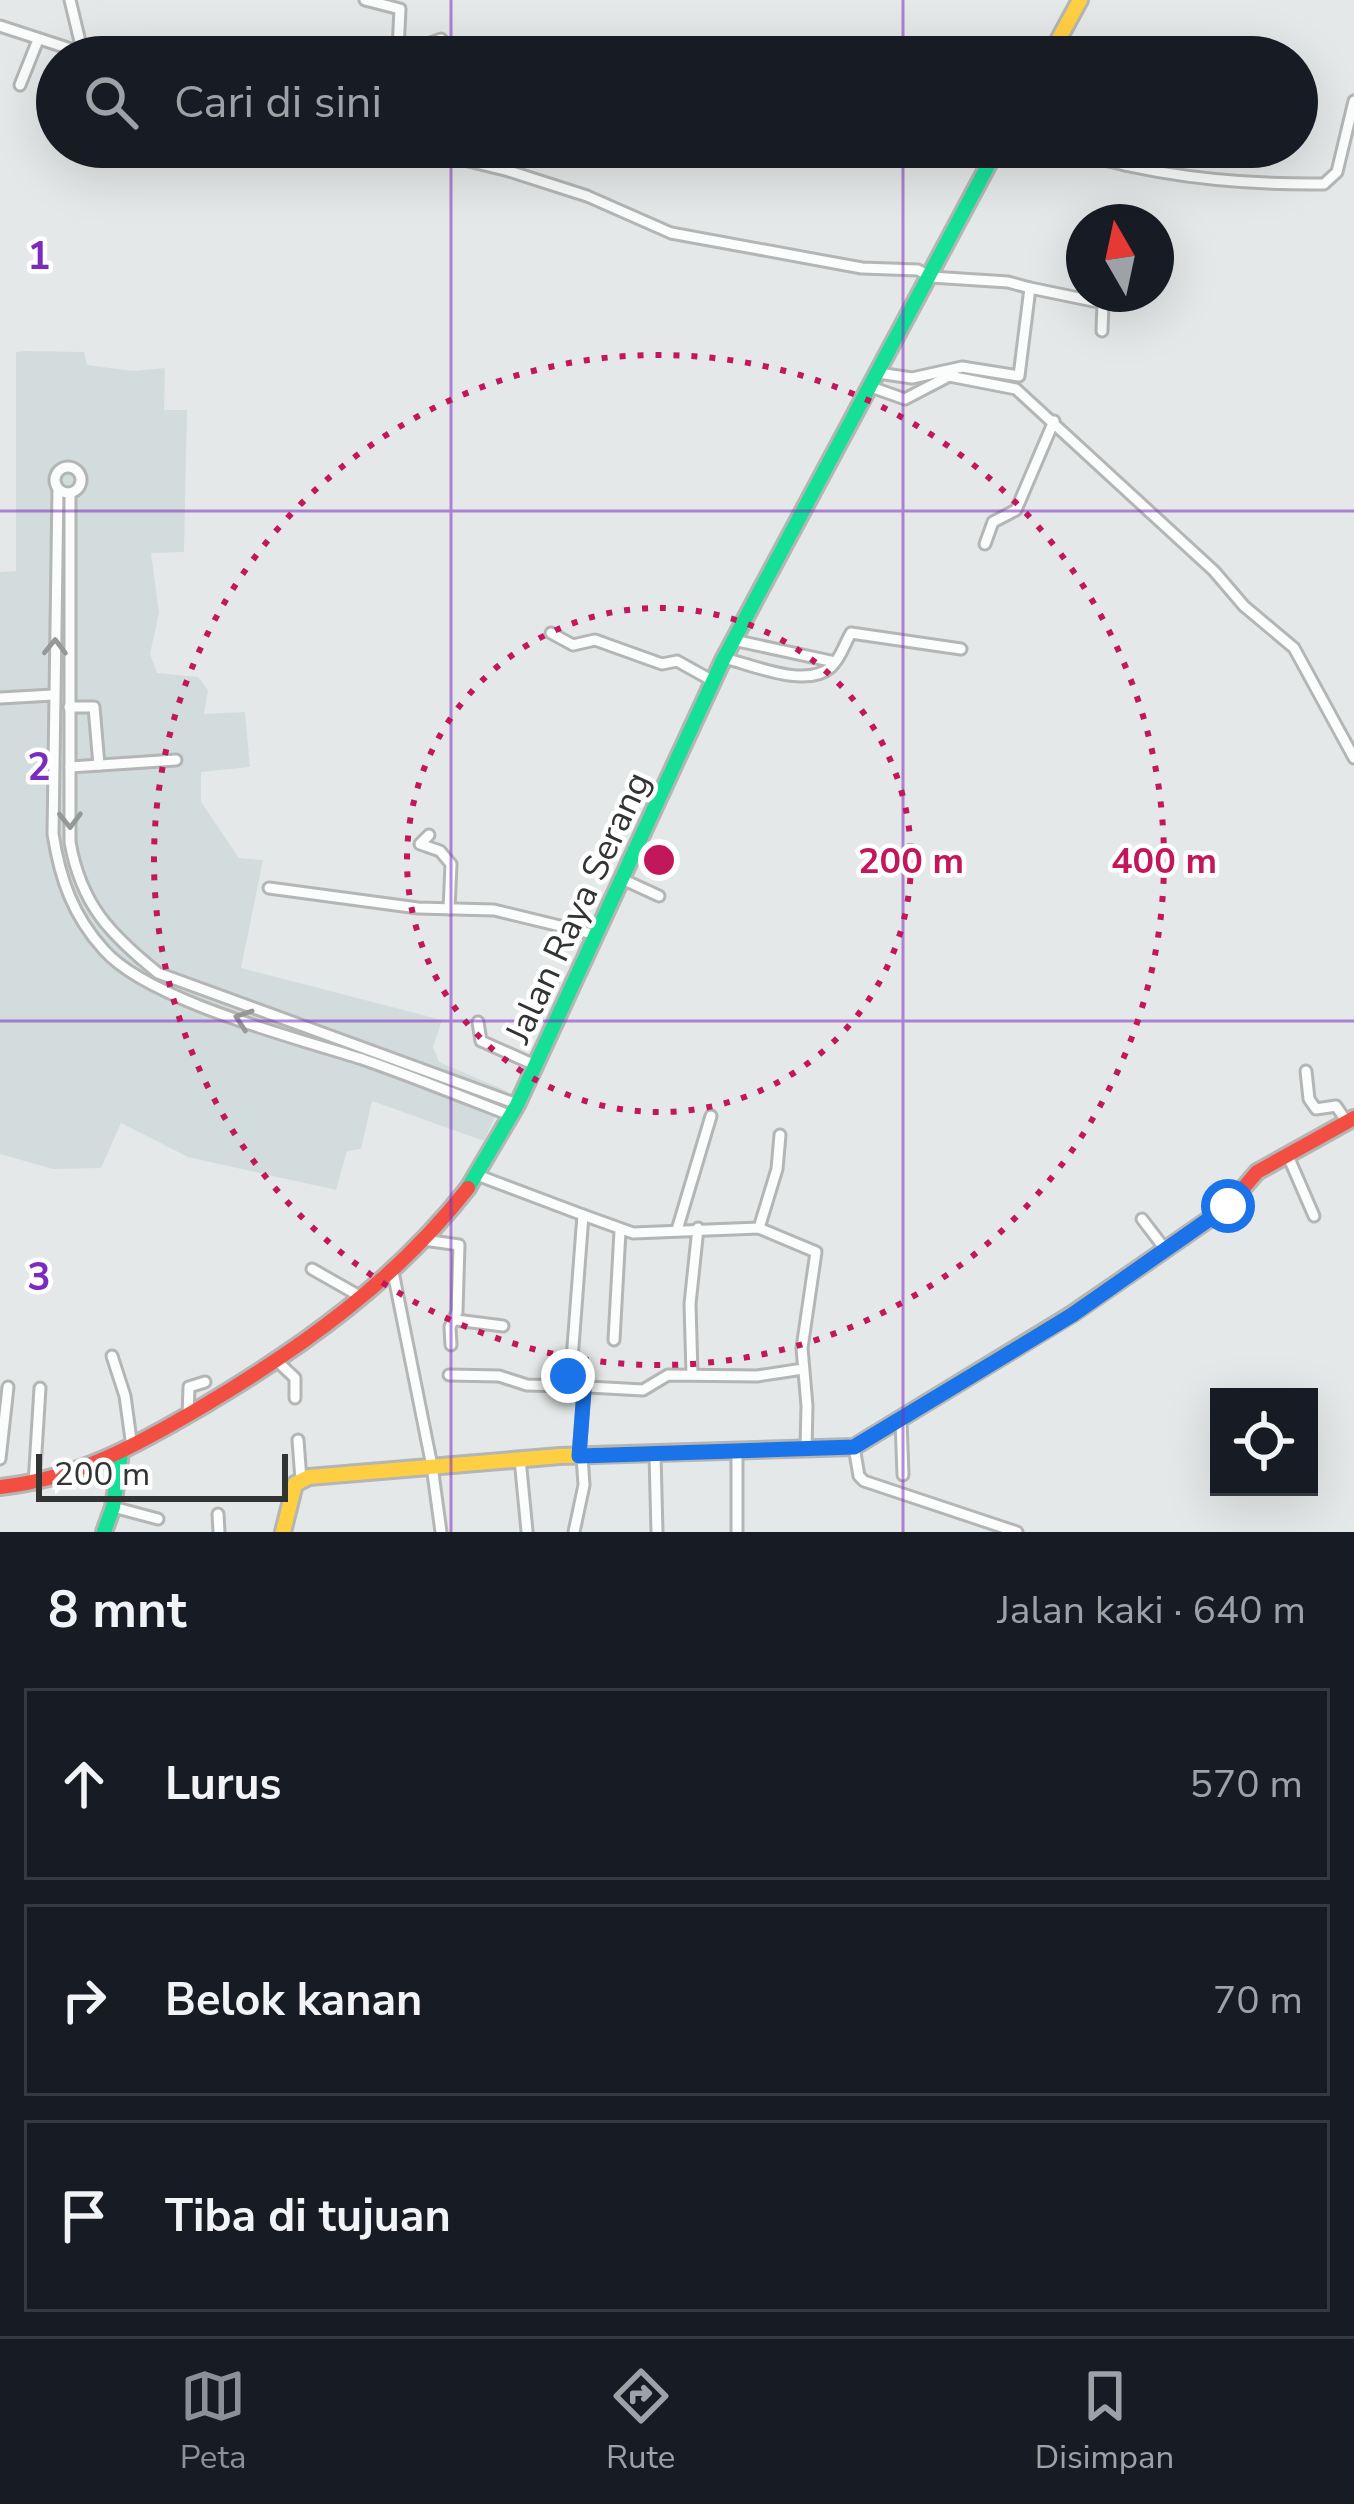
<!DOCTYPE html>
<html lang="id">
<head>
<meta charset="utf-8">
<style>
  body { margin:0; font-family:"Nunito Sans",sans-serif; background:#20242c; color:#f1f3f6 }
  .controls { position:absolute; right:36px; bottom:36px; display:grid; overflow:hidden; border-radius:0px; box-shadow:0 12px 48px #0002 }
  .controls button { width:108px; height:108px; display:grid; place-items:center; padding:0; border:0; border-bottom:3px solid #363941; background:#171b24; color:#f1f3f6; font:60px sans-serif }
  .compass { position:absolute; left:1066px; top:204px; width:108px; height:108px; border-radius:50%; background:#171b24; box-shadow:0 12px 48px #0002; rotate:351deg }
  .scale { position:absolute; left:36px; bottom:30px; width:252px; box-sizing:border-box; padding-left:12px; border:6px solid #323434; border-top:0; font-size:33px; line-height:42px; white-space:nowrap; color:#323434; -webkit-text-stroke:9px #fff; paint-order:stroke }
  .stop { position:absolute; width:36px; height:36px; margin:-27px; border:9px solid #1a73e8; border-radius:50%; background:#fff }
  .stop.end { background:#1a73e8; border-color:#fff; box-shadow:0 3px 12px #0008 }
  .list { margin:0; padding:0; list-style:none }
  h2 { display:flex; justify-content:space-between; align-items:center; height:156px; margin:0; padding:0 48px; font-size:51px }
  h2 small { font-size:39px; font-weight:400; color:#9ea1a6 }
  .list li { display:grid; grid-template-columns:78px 1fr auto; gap:36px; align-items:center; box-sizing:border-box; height:192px; margin:0 24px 24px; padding:0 24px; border:3px solid #363941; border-radius:0px }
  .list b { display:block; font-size:45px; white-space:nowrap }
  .list em { font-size:39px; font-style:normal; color:#9ea1a6 }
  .icon { flex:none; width:66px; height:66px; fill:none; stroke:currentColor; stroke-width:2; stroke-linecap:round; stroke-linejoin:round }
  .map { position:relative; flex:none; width:1354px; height:1532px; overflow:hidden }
  .search { position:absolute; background:#171b24; box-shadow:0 12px 48px #0002; left:36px; right:36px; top:36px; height:132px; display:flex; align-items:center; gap:30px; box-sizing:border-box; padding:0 42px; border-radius:66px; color:#9ea1a6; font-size:45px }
  .sheet { height:804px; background:#171b24 }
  nav { display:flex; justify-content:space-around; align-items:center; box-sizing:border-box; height:168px; border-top:3px solid #363941; background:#171b24; font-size:33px; color:#9ea1a6 }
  nav a { display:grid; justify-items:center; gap:6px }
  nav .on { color:#8c9099 }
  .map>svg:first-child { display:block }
  .built { fill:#d3dcdd }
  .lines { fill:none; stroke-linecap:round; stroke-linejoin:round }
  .street-casing { stroke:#b4b5b5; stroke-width:15 }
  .fast-casing { stroke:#b4b5b5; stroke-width:20 }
  .slow-casing { stroke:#b4b5b5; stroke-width:20 }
  .jam-casing { stroke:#b4b5b5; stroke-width:20 }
  .street { stroke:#fbfcfc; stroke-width:9 }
  .fast { stroke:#16e098; stroke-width:14 }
  .slow { stroke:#ffcf43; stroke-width:14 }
  .jam { stroke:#f24e42; stroke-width:14 }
  .oneway { stroke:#969898 }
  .route { stroke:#1a73e8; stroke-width:15 }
  .grid { fill:none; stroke:#7b2cbf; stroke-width:3; stroke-opacity:0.55 }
  .ring { fill:none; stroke:#c2185b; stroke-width:6; stroke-dasharray:6 12 }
  .labels { text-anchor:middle; stroke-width:9; stroke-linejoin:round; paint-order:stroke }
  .street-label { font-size:36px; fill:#323434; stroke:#fff }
  .grid-label { font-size:39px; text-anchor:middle; font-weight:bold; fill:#7b2cbf; stroke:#fff; stroke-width:9; stroke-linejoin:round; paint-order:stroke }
  .centre { fill:#c2185b; stroke:#fff; stroke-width:6 }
  .ring-label { font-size:36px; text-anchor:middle; font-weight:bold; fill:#c2185b; stroke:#fff; stroke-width:9; stroke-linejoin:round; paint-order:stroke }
</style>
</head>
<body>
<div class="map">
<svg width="1354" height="1532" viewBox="0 0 1354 1532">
  <rect width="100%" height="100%" fill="#e5e8e8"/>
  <polygon class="built" points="25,351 84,352 87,365 133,371 165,368 164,410 187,410 184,552 151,553 159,613 150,654 157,673 198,677 208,690 204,714 245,712 250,767 201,772 201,802 239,858 263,860 241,968 442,1020 433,1047 439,1062 507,1091 484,1141 372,1101 361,1149 347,1151 336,1190 188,1157 121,1123 101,1168 53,1169 0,1154 0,572 16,571 16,352"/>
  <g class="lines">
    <defs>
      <g id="street">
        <polyline points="70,0 83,54"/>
        <polyline points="365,0 400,9 398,50 406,52 441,39 451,49 447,57"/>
        <polyline points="0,26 95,57"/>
        <polyline points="363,57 363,55"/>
        <polyline points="20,85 38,40"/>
        <polyline points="411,147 509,171 587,196 671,233 862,268 918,270 931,277 1008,282 1030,288 1019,376 962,367 912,378 878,373"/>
        <path d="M1060,147C1143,175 1237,185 1324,184L1337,172L1354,101"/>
        <polyline points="272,154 275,147"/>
        <polyline points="306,157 311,147"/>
        <polyline points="1125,165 1130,147"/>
        <polyline points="509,171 510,147"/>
        <polyline points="1030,288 1103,303 1102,331"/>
        <polyline points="871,387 905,399 949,376 1016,389 1214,571 1244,606 1294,648 1354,758"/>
        <circle cx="68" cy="480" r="13"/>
        <path d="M58,489L53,834C60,879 73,916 104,950C149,1001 297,1038 365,1060C414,1077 463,1097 512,1116"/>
        <path d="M70,493V842C81,905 111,935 158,973L517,1104"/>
        <polyline points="985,544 993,522 1016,510 1054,421"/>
        <polyline points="551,633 573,645 595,640 662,664 677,661 713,681"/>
        <polyline points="733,640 835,662"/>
        <path d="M724,658C753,665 806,689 831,667C841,658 844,645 851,633L961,649"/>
        <polyline points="0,698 53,695"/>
        <polyline points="69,707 94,707 99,765"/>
        <polyline points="70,767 176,760"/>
        <polyline points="429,835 420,844 440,851 451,864 449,909"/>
        <polyline points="622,879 659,896"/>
        <polyline points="269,888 418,908 494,910 597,935"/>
        <polyline points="478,1022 481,1041 535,1065"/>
        <polyline points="1306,1071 1309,1099 1316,1109 1336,1106 1347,1122"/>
        <polyline points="1288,1156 1314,1216"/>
        <polyline points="477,1175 583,1215 570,1386 643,1390 668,1375 757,1376 803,1369"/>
        <polyline points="583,1215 633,1233 759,1228 816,1252 802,1348 807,1406 806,1449"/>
        <polyline points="1142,1219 1165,1249"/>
        <polyline points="759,1228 777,1169 780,1135"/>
        <polyline points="677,1230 711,1116"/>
        <polyline points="424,1240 459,1245 457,1312 450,1327 451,1345"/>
        <polyline points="312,1269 363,1298"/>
        <polyline points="393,1272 432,1466 441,1532"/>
        <polyline points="456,1320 503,1326"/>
        <polyline points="614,1340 620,1231"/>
        <polyline points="112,1356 125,1396 132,1447"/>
        <polyline points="277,1361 295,1378 295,1398"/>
        <polyline points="692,1374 690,1304 698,1228"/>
        <polyline points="449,1375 499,1376 527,1385 568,1386"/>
        <polyline points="188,1416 189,1387 205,1382"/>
        <polyline points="901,1420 903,1475"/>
        <polyline points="298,1440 301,1480"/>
        <polyline points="854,1447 859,1476 864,1481 1017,1532"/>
        <polyline points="655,1455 657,1532"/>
        <polyline points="579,1456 584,1389"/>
        <polyline points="0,1459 8,1387"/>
        <polyline points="520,1459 527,1531"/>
        <polyline points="34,1484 40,1388"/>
        <polyline points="113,1507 158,1519"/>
        <polyline points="218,1514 219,1532"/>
        <polyline points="574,1532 584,1485 582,1456"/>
        <polyline points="737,1532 737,1453"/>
      </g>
      <g id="fast">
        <polyline points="468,1188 517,1105 723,660 998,147"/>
        <polyline points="104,1532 113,1507 121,1453"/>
      </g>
      <g id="slow">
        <polyline points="1049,57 1080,0"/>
        <polyline points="283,1532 295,1484 309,1477 560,1456 854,1447 1072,1314 1146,1263"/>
      </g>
      <g id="jam">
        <polyline points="1146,1263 1228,1206 1257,1172 1354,1118"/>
        <path d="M0,1487C77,1479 139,1444 205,1405C304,1346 396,1280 468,1188"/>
      </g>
    </defs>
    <use href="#street" class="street-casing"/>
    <use href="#fast" class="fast-casing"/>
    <use href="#slow" class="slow-casing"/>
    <use href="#jam" class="jam-casing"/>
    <use href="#street" class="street"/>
    <use href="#fast" class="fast"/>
    <use href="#slow" class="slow"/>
    <use href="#jam" class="jam"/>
  </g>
  <defs><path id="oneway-chevron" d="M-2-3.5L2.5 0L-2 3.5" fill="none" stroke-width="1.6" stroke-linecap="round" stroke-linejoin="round" transform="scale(3)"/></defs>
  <g class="oneway">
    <use href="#oneway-chevron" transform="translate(55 647) rotate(-89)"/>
    <use href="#oneway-chevron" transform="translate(70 820) rotate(89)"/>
    <use href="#oneway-chevron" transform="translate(243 1019) rotate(-161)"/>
  </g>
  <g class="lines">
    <polyline class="route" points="568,1376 568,1385 584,1391 579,1456 854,1447 1072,1315 1228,1206"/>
  </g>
  <path class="grid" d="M451,0V57M903,0V57M451,147V1532M903,147V1532M0,511H1354M0,1021H1354"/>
  <g class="ring">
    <circle cx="659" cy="860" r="252"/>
    <circle cx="659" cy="860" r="505"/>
  </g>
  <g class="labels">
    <g class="street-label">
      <text transform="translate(577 907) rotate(-65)" y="13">Jalan Raya Serang</text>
    </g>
  </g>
  <g class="grid-label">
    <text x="39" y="269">1</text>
    <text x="39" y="780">2</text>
    <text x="39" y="1290">3</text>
  </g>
  <circle cx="659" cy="860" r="18" class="centre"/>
  <g class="ring-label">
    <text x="911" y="873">200 m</text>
    <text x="1164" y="873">400 m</text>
  </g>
</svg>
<div class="controls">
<button><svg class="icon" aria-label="locate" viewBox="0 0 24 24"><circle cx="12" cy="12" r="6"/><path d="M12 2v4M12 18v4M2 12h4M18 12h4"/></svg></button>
</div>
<svg class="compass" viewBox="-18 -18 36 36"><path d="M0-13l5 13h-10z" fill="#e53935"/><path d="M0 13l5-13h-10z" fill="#9ea1a6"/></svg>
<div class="scale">200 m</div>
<div class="stop" style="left:1228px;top:1206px"></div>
<div class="stop end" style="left:568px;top:1376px"></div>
<div class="search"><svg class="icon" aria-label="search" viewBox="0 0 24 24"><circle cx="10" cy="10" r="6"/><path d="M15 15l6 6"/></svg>Cari di sini</div>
</div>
<section class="sheet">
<h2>8 mnt<small>Jalan kaki · 640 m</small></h2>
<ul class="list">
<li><svg class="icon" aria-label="ahead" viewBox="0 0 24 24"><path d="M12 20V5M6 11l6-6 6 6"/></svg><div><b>Lurus</b></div><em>570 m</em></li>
<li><svg class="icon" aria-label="right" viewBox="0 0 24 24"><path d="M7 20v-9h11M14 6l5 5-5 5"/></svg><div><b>Belok kanan</b></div><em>70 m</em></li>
<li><svg class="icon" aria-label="arrive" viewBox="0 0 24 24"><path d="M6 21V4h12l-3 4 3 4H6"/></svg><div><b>Tiba di tujuan</b></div></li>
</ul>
</section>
<nav>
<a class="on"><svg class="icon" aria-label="map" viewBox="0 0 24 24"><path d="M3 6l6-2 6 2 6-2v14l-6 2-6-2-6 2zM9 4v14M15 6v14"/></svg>Peta</a>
<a><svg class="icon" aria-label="directions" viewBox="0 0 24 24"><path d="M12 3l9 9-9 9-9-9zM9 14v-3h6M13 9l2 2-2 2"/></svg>Rute</a>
<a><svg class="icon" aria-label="saved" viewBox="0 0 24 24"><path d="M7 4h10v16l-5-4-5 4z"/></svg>Disimpan</a>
</nav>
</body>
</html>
